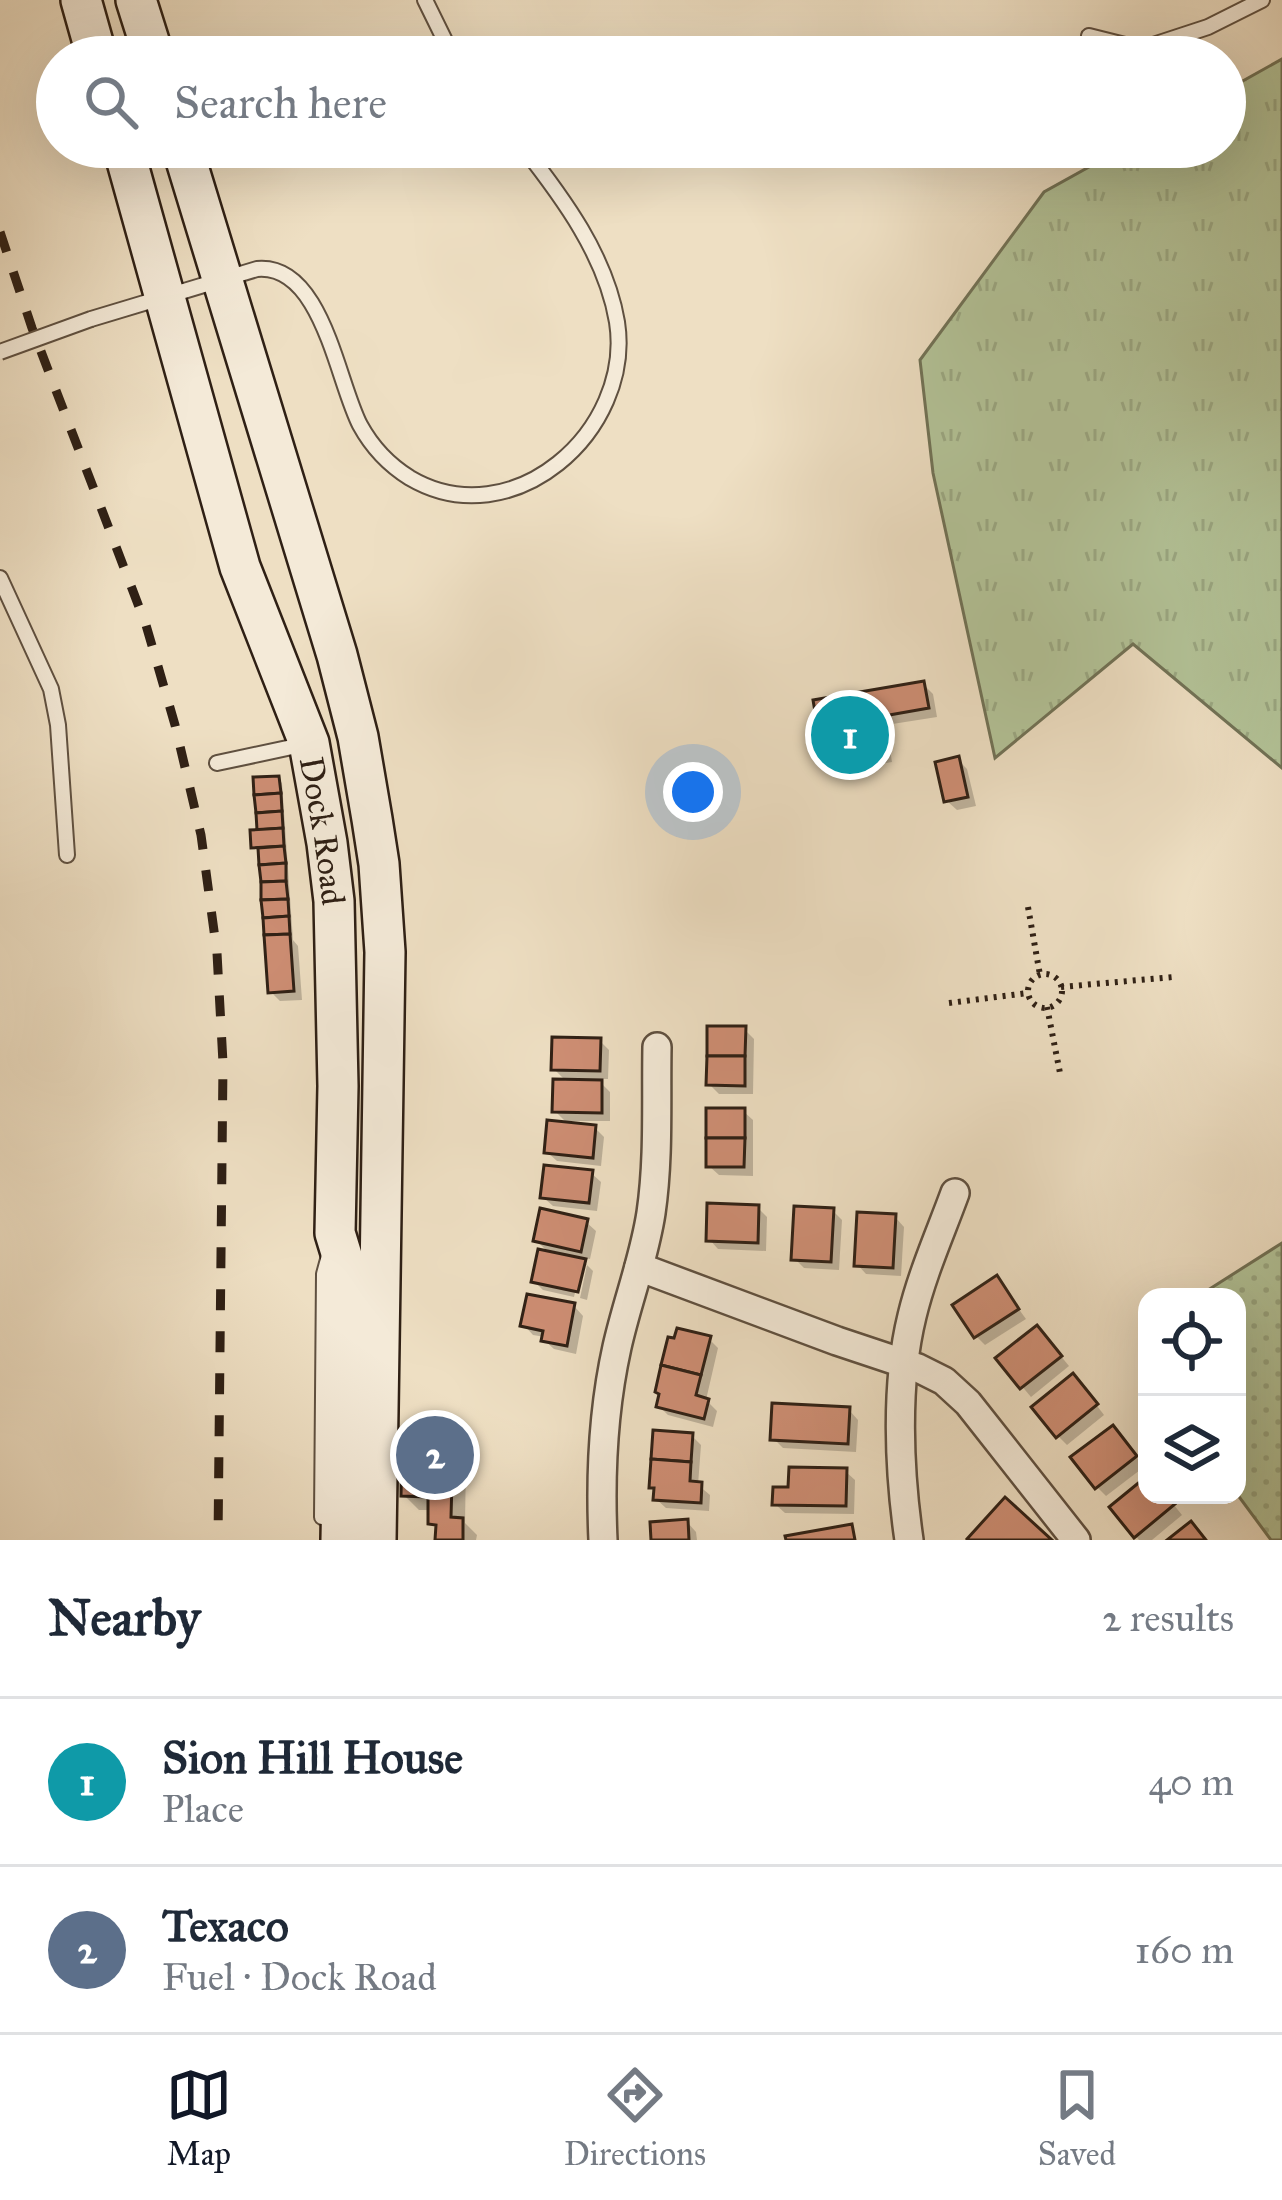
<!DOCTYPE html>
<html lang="en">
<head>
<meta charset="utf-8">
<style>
  body { margin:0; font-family:"IM FELL Great Primer",serif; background:#f2f2f3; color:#1f2937 }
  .controls { position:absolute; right:36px; bottom:36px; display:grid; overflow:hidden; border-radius:24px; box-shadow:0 12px 48px #0002 }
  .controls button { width:108px; height:108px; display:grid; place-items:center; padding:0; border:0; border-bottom:3px solid #e0e1e3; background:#fff; color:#1f2937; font:60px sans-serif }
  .you { position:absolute; left:693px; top:792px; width:42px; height:42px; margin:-30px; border:9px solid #fff; border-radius:50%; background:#1a73e8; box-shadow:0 0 0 18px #1a73e833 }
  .badge { display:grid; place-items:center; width:78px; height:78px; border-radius:50%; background:#111827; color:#fff; font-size:39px; font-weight:700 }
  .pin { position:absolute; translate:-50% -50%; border:6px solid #fff; box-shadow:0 3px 12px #0006 }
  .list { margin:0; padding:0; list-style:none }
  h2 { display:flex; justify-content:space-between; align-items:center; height:156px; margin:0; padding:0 48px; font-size:51px }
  h2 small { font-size:39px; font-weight:400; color:#747a83 }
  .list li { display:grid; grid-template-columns:78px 1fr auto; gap:36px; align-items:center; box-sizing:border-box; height:168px; padding:0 48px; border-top:3px solid #e0e1e3 }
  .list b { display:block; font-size:45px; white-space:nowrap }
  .list p { margin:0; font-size:39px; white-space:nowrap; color:#747a83 }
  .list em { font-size:39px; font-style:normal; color:#747a83 }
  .icon { flex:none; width:66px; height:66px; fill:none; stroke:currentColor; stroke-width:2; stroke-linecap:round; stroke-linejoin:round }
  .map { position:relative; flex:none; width:1282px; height:1540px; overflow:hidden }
  .search { position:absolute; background:#fff; box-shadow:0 12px 48px #0002; left:36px; right:36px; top:36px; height:132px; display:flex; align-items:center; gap:30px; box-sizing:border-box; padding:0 42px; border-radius:66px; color:#747a83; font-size:45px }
  .sheet { height:492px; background:#fff }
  nav { display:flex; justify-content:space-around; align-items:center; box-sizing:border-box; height:168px; border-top:3px solid #e0e1e3; background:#fff; font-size:33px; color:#747a83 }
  nav a { display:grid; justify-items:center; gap:6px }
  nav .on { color:#111827 }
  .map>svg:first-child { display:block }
  .grass { fill:url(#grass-tufts); stroke:#717256; stroke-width:3 }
  .park { fill:url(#park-dots); stroke:#717256; stroke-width:3 }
  .shadow { fill:#0003 }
  .building { fill:#ce8e74; stroke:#2f2015; stroke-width:3 }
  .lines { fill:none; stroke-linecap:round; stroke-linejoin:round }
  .service-casing { stroke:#5f5040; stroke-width:18 }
  .minor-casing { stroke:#5f5040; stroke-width:32 }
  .secondary-casing { stroke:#2f2015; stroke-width:44 }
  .path { stroke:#2f2015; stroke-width:6; stroke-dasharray:3 6; stroke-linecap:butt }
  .service { stroke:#f4ead8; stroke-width:14 }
  .minor { stroke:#f4ead8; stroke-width:27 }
  .secondary { stroke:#f4ead8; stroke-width:39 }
  .rail { stroke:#2f2015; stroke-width:9; stroke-dasharray:21 21; stroke-linecap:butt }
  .service-bridge-casing { stroke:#5f5040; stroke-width:18; stroke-linecap:butt }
  .service-bridge { stroke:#f4ead8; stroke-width:14 }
  .labels { text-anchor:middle; stroke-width:10; stroke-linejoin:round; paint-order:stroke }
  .street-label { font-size:33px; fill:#2f2015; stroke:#f4ead8 }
</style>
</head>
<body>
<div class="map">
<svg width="1282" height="1540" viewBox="0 0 1282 1540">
  <defs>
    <pattern id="grass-tufts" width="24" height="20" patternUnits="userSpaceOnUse" patternTransform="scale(3)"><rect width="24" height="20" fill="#b3c398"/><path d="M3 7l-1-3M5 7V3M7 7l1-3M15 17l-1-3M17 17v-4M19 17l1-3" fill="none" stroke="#9aa782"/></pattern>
    <pattern id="park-dots" width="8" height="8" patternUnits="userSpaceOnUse" patternTransform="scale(3)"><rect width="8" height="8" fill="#b3c398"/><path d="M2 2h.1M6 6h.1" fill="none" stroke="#9aa782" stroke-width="1.8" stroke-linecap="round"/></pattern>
  </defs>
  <rect width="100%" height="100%" fill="#eedfc3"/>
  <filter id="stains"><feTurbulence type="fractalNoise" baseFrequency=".00167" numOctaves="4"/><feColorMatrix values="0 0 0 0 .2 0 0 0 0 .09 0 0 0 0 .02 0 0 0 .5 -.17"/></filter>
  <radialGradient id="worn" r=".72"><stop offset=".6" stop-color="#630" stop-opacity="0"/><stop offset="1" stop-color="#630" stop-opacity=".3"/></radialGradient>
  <polygon class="grass" points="1282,59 1282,768 1133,644 995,758 933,473 920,360 1044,192 1125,147 1225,147 1225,91"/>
  <polygon class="park" points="1282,1243 1282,1540 1271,1540 1237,1494 1237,1297 1197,1297"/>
  <g class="shadow">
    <polygon points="923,684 933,694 937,717 886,725 892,762 836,772 827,762 817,703"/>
    <polygon points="958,760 967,769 976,806 957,810 947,801"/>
    <polygon points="278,779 282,783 293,940 298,946 302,1000 280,1001 271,992 258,851 254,847"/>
    <polygon points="744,1029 754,1039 753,1094 719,1094 709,1084"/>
    <polygon points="600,1041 609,1050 608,1079 597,1079 610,1092 610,1121 565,1121 555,1111 567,1082 554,1069"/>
    <polygon points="743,1111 753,1120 753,1176 719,1175 709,1166"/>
    <polygon points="595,1128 604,1137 601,1166 557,1161 547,1152"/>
    <polygon points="591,1173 601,1182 597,1211 553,1206 543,1197"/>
    <polygon points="758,1208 767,1217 766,1251 718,1249 709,1239"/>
    <polygon points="833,1211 842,1220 839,1270 804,1268 794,1258"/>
    <polygon points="895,1217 904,1227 901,1276 866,1274 857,1264"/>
    <polygon points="586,1222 596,1231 590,1259 579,1257 587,1265 581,1265 574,1297 543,1290 534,1281 551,1255 536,1240"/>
    <polygon points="587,1265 593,1271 587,1300 580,1298"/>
    <polygon points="997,1279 1026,1319 985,1345 976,1336"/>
    <polygon points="574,1306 583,1316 576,1354 554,1349 544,1340 545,1337 533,1335 524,1325"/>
    <polygon points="1046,1338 1069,1366 1031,1397 999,1359"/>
    <polygon points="709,1339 718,1348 706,1400 717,1411 713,1427 668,1415 659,1406"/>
    <polygon points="1082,1386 1104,1415 1067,1445 1058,1436"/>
    <polygon points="849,1410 858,1420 856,1452 783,1448 773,1438"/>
    <polygon points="692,1436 701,1445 698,1485 710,1495 709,1511 666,1508 656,1499 657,1492 652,1487"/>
    <polygon points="1122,1438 1144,1467 1106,1496 1097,1487"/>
    <polygon points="452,1448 466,1463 465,1523 477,1535 476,1540 438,1540 439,1531 431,1523 431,1510 419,1510 404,1495"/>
    <polygon points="845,1471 855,1480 854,1514 785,1513 775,1504 791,1490"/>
    <polygon points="1147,1480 1147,1495 1166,1495 1182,1515 1152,1540 1139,1540 1113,1508"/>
    <polygon points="687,1522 696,1532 697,1540 654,1540"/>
  </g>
  <g class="building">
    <polygon points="924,681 929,708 878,717 884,753 824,764 813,700"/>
    <polygon points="959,756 968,797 944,802 935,762"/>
    <polygon points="279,776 281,793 254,795 253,777"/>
    <polygon points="281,793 282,811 256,813 254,795"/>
    <polygon points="282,811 283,828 257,830 256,813"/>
    <polygon points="283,828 284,846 251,848 250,830"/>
    <polygon points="284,846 286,863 259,865 258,848"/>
    <polygon points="286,863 286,881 261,882 259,865"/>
    <polygon points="286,881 288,899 261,900 261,882"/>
    <polygon points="288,899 289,916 263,918 261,900"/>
    <polygon points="289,916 290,934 264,935 263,918"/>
    <polygon points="290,934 294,991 268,993 264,935"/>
    <polygon points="707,1026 746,1026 745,1056 707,1056"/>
    <polygon points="552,1037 601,1038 600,1071 551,1070"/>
    <polygon points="707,1056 745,1056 745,1086 706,1085"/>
    <polygon points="553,1079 602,1080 602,1113 552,1112"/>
    <rect x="706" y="1108" width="39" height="30"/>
    <polygon points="547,1120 596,1125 593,1158 544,1153"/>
    <polygon points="706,1138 745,1138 744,1167 706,1167"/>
    <polygon points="544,1165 593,1170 589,1203 540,1198"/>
    <polygon points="707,1203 759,1205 758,1243 706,1241"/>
    <polygon points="794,1206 834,1208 831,1262 791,1260"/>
    <polygon points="540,1208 588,1219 581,1252 533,1241"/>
    <polygon points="857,1212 896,1214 893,1268 854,1266"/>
    <polygon points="538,1249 586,1259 578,1292 531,1282"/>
    <polygon points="997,1275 1019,1309 974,1338 952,1305"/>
    <polygon points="527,1294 575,1303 567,1346 541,1341 543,1331 520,1326"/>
    <polygon points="1037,1325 1062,1356 1020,1389 995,1358"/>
    <polygon points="677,1328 711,1336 701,1375 661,1365 668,1337 674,1338"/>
    <polygon points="661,1365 701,1375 696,1395 709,1399 704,1419 656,1407 659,1394 655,1392"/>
    <polygon points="1073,1373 1098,1404 1056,1438 1031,1407"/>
    <polygon points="772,1403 850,1407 848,1444 770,1440"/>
    <polygon points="1113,1425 1137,1456 1095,1489 1070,1457"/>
    <polygon points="653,1430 693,1433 691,1462 651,1459"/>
    <polygon points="402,1444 453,1445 451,1517 463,1518 463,1540 435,1540 436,1525 428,1524 428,1497 401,1496"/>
    <polygon points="651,1459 691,1462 690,1481 702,1482 701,1503 653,1500 654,1488 649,1488"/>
    <polygon points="789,1467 847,1468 846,1506 772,1505 773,1487 788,1487"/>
    <polygon points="1147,1476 1147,1495 1168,1495 1175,1504 1134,1538 1109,1507"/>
    <polygon points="1005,1497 1052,1540 968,1540 967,1539"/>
    <polygon points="688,1519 689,1540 651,1540 650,1522"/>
    <polygon points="1191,1521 1206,1540 1167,1540"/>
    <polygon points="852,1524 855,1540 786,1540 785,1536"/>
  </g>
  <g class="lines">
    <defs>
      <g id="service">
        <polyline points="425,0 453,57"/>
        <polyline points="1089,36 1141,49 1208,27 1262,0"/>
        <polyline points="1070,57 1071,54"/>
        <path d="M91,319L257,269C322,263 337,381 360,425C372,447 389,465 410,478C512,538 634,431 617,322C606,256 563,198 523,147"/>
        <polyline points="0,578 51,689 58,725 67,855"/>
        <polyline points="217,763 306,744"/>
        <polyline points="322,1517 324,1274 330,1252"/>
      </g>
      <g id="minor">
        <polyline points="639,1267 837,1341 918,1368 944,1381 968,1403 1076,1540"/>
        <path d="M603,1540C600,1475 603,1410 617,1347C627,1302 644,1259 651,1213C659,1158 656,1102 657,1047"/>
        <path d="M909,1540C899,1471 895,1385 912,1316C922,1274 940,1234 955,1193"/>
      </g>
      <g id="secondary">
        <polyline points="81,0 97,57"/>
        <polyline points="136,0 154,57"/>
        <path id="s1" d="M123,147L240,567L309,743L327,843L334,901L338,1086L335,1233L346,1269L341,1540"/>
        <polyline points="182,147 337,655 358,737 372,819 379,864 385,952 376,1540"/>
      </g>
    </defs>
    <use href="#service" class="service-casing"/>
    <use href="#minor" class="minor-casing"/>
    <use href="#secondary" class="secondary-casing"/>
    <g class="path">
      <polyline points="1028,907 1040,975"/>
      <circle cx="1045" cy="991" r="17"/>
      <polyline points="1061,987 1173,977"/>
      <polyline points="949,1003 1028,993"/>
      <polyline points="1047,1007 1060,1073"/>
    </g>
    <use href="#service" class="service"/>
    <use href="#minor" class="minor"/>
    <use href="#secondary" class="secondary"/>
    <polyline class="rail" points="0,232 32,328 146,625 175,725 201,835 217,953 223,1063 218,1540"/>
    <defs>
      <polyline id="service-bridge" points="0,352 91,319"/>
    </defs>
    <use href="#service-bridge" class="service-bridge-casing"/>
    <use href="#service-bridge" class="service-bridge"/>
  </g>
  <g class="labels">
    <g class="street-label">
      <text dy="12" stroke="none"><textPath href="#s1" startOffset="714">Dock Road</textPath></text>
    </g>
  </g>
  <rect width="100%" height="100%" filter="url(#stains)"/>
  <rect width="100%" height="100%" fill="url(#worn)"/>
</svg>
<div class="controls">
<button><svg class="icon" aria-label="locate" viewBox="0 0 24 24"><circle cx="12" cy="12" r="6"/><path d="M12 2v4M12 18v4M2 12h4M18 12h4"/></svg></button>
<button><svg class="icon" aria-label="layers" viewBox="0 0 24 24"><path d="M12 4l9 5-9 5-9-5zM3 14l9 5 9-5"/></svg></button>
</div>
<div class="you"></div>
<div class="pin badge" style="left:850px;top:735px;background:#0f9aa8">1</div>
<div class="pin badge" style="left:435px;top:1455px;background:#5c6f8a">2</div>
<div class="search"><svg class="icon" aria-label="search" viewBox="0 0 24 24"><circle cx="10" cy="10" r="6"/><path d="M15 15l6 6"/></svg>Search here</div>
</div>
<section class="sheet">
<h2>Nearby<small>2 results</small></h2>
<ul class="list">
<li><span class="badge" style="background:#0f9aa8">1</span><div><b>Sion Hill House</b><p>Place</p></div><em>40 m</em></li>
<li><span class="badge" style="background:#5c6f8a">2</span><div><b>Texaco</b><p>Fuel · Dock Road</p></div><em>160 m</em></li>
</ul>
</section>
<nav>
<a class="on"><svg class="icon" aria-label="map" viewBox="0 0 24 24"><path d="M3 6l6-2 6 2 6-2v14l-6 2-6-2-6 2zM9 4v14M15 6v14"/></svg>Map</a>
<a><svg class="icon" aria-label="directions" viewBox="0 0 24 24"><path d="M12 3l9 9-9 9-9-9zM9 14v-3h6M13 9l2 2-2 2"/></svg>Directions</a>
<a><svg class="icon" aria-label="saved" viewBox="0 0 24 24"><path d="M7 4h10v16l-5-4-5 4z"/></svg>Saved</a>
</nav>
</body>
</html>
